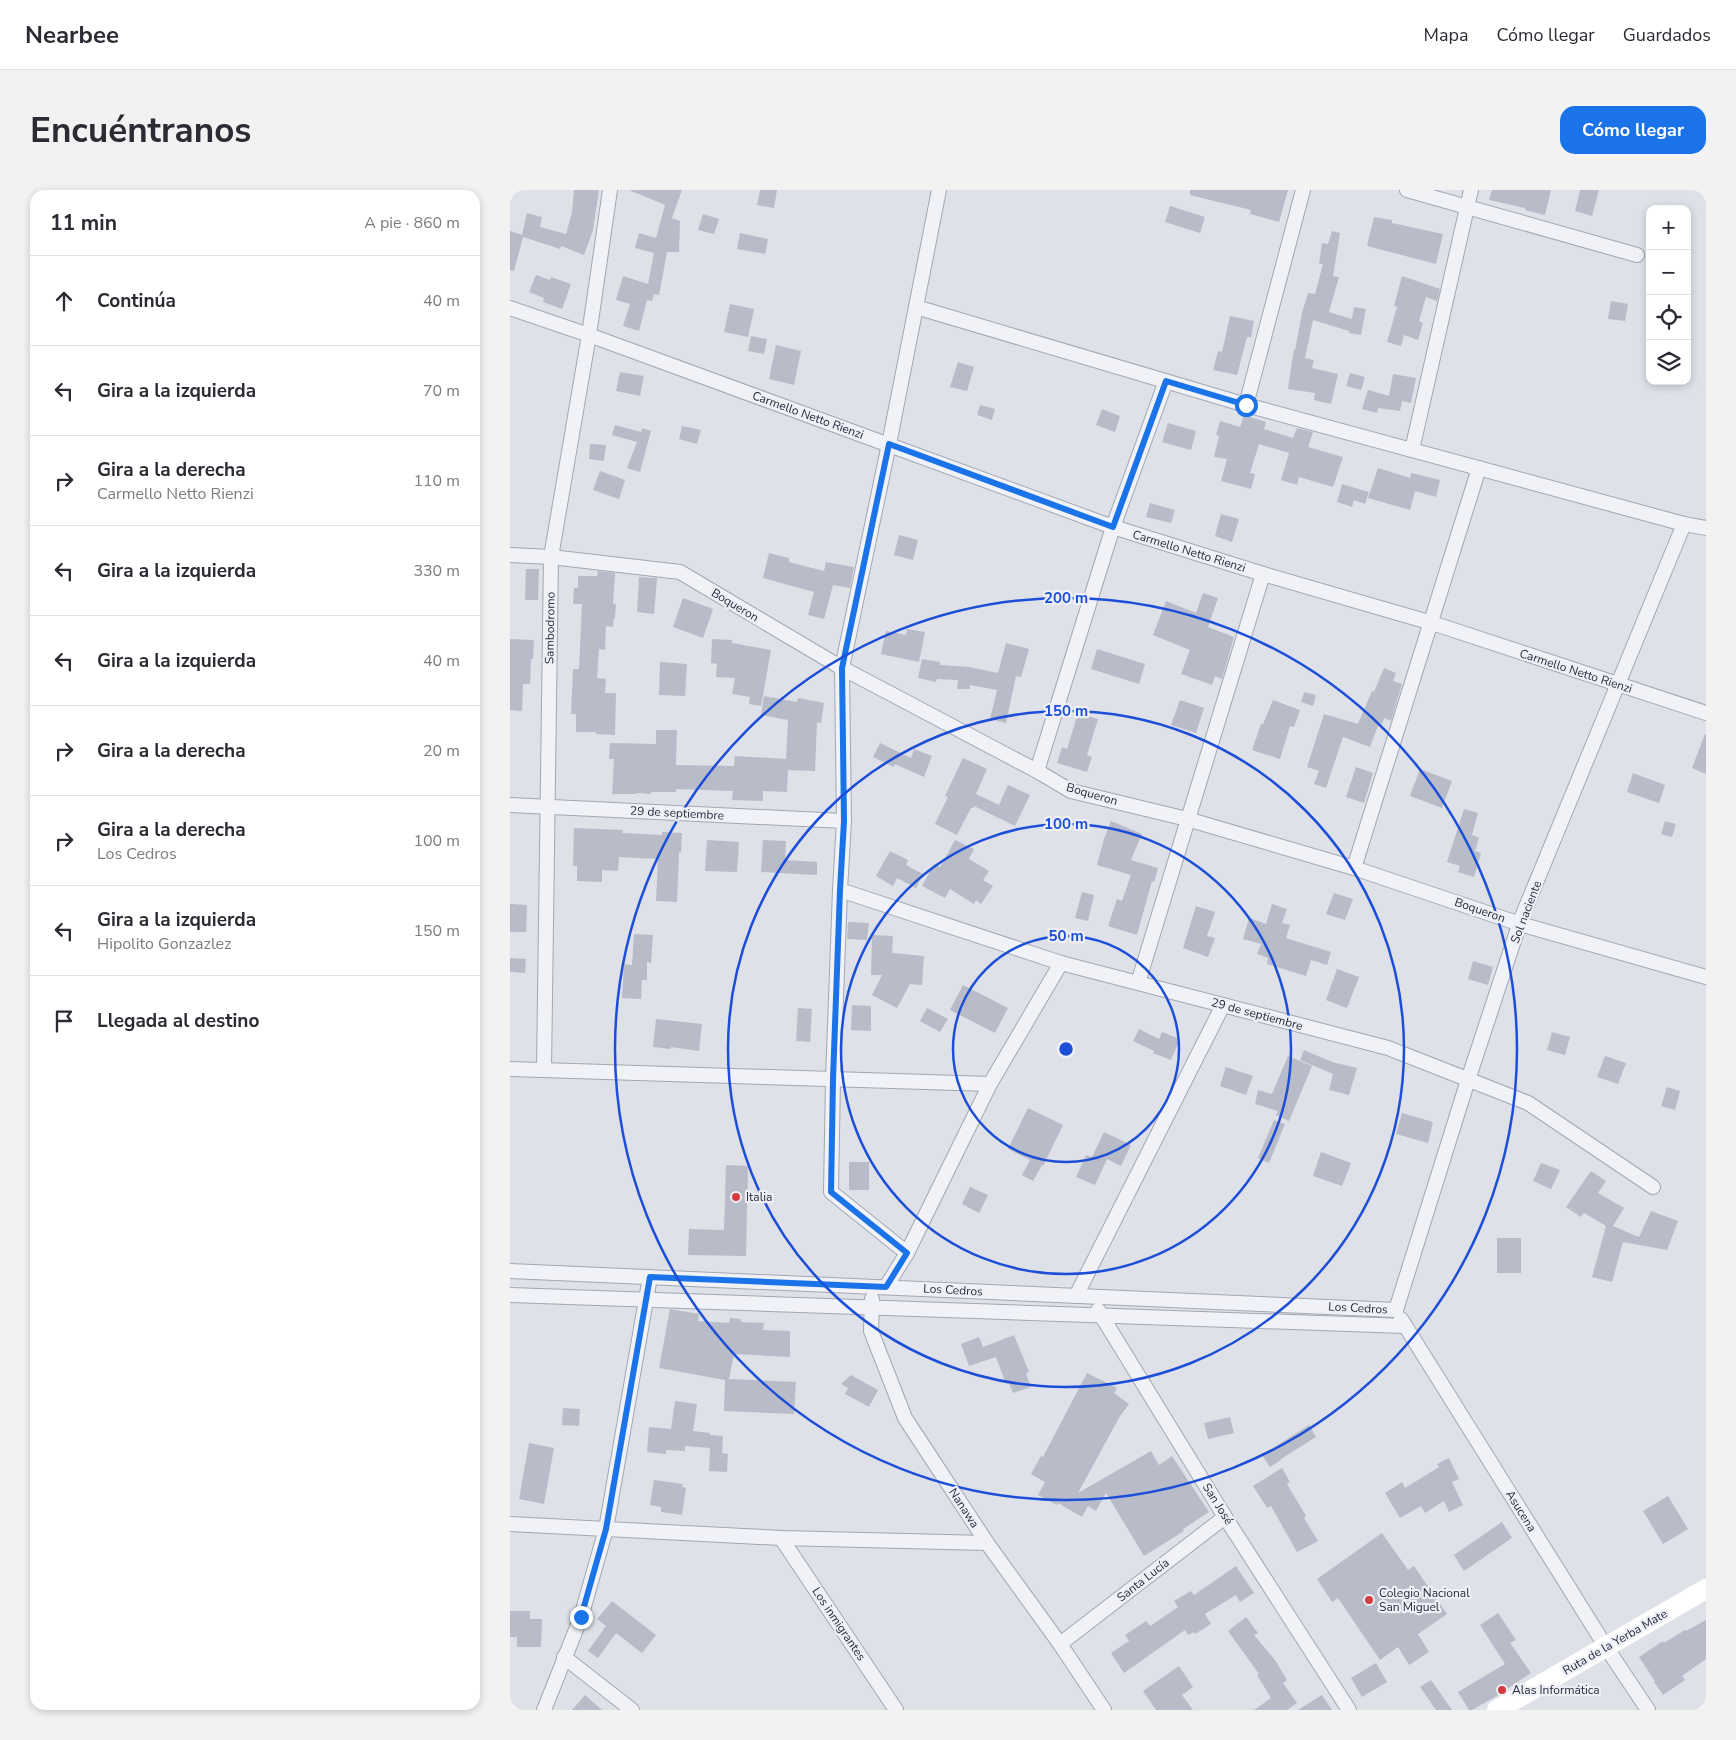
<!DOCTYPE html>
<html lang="es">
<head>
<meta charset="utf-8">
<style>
  body { margin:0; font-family:"Nunito Sans",sans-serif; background:#f2f2f3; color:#2b2b33 }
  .controls { position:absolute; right:15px; top:15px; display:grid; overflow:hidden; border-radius:10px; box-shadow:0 2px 8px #0003 }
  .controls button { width:45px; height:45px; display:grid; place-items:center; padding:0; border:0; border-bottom:1px solid #e1e1e2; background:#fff; color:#2b2b33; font:25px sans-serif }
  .stop { position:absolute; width:15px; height:15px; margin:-11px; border:4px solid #1a73e8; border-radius:50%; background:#fff }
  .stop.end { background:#1a73e8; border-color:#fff; box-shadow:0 1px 5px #0008 }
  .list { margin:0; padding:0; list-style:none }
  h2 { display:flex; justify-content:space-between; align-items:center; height:65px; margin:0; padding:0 20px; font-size:21px }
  h2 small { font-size:16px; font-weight:400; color:#7c7c81 }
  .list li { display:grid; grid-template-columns:32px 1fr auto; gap:15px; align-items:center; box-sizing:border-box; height:90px; padding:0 20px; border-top:1px solid #e1e1e2 }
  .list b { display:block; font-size:19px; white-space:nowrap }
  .list p { margin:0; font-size:16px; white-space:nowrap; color:#7c7c81 }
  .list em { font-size:16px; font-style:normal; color:#7c7c81 }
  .icon { flex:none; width:28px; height:28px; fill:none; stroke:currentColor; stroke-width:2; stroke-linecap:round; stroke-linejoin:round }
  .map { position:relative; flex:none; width:1196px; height:1520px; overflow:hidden; border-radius:15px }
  header { display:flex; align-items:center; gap:30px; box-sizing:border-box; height:70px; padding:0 25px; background:#fff; border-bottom:1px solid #e1e1e2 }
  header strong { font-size:24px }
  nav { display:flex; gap:28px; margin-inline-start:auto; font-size:18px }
  .intro { display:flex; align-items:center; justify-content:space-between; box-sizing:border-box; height:120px; padding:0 30px }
  h1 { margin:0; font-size:35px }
  .button { padding:12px 22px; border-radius:15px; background:#1a73e8; color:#fff; font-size:18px; font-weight:700 }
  main { display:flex; gap:30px; padding:0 30px }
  aside { flex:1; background:#fff; border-radius:15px; box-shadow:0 2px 8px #0003 }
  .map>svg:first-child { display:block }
  .building { fill:#b8bcc8 }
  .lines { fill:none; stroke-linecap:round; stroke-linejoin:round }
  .minor-casing { stroke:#a3a7b2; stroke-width:16 }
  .minor { stroke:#f1f2f7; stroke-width:14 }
  .secondary { stroke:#fff; stroke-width:20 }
  .route { stroke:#1a73e8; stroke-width:6 }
  .ring { fill:none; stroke:#1d4ed8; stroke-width:2.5 }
  .poi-dot { fill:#d33d41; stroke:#eef0f6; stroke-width:2 }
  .labels { text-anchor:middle; stroke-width:4.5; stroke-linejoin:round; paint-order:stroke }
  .street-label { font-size:12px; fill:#272d40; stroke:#eef0f6 }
  .poi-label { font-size:12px; fill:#272d40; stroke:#eef0f6; text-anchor:start }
  .centre { fill:#1d4ed8; stroke:#eef0f6; stroke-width:2.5 }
  .ring-label { font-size:15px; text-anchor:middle; font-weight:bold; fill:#1d4ed8; stroke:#eef0f6; stroke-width:4.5; stroke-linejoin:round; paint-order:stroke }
</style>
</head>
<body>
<header>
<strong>Nearbee</strong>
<nav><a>Mapa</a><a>Cómo llegar</a><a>Guardados</a></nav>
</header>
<div class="intro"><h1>Encuéntranos</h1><a class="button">Cómo llegar</a></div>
<main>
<aside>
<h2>11 min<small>A pie · 860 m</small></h2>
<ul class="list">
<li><svg class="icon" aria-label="ahead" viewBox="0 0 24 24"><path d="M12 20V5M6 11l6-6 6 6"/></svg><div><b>Continúa</b></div><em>40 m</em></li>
<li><svg class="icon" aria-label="left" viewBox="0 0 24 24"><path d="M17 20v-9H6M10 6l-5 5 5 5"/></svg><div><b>Gira a la izquierda</b></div><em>70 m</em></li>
<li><svg class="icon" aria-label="right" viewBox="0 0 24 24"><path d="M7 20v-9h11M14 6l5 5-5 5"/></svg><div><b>Gira a la derecha</b><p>Carmello Netto Rienzi</p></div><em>110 m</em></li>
<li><svg class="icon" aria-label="left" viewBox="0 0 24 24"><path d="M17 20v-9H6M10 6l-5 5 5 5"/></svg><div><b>Gira a la izquierda</b></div><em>330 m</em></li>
<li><svg class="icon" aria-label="left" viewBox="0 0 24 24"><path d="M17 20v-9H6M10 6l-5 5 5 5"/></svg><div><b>Gira a la izquierda</b></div><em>40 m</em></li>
<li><svg class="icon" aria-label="right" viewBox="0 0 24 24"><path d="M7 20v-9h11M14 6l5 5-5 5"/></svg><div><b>Gira a la derecha</b></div><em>20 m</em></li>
<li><svg class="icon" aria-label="right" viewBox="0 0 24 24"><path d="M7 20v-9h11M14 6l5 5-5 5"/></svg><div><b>Gira a la derecha</b><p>Los Cedros</p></div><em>100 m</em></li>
<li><svg class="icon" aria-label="left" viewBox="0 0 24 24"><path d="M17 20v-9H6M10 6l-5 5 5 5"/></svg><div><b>Gira a la izquierda</b><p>Hipolito Gonzazlez</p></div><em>150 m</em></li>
<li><svg class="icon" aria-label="arrive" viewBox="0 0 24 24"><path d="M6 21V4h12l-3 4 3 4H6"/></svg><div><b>Llegada al destino</b></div></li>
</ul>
</aside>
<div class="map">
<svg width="1196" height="1520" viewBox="0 0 1196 1520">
  <rect width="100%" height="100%" fill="#dee1e8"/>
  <g class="building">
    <polygon points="64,0 89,0 83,40 74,65 51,56 50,59 13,47 4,81 0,80 0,41 12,45 17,23 32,27 30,37 56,44 62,22"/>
    <polygon points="119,0 172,0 162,28 170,31 169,62 157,62 149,105 144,104 142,111 137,110 129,141 113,136 120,114 106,110 113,86 138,94 144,63 125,58 129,43 146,48 155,15"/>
    <polygon points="250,0 267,0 264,18 247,15"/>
    <polygon points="680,0 778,0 769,32 740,24 741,20 680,5"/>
    <polygon points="982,0 1041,0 1035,25 1015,20 1015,18 979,10"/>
    <polygon points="1070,0 1089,0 1082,26 1065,21"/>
    <polygon points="660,16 695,27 690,43 655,32"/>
    <polygon points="193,24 209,29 204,44 188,40"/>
    <polygon points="864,27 882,30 882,33 933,44 926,74 857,56"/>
    <polygon points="822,41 830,43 823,86 829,87 819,122 842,129 844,117 856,119 851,145 839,143 839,141 803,130 795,168 804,170 802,178 828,184 821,214 804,210 805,203 778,199 783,165 784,160 785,160 792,123 798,103 805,104 813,74 809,74 812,53 818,54"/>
    <polygon points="230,43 258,49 255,64 227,59"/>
    <polygon points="26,85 40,90 41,87 61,94 52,119 33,112 34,108 19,102"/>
    <polygon points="892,86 930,99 927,111 916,107 909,131 913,133 908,150 894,145 891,156 877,152 887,117 884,116"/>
    <polygon points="1101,111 1118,114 1115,131 1098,129"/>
    <polygon points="220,114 244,119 238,147 214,142"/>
    <polygon points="720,126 744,131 741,147 737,147 727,185 703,180 708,161 712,162"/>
    <polygon points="241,146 257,149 254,164 238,161"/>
    <polygon points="266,155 291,161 284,195 259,189"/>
    <polygon points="448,172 464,177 457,201 440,197"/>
    <polygon points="110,182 134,186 130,206 106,201"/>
    <polygon points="840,183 855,187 851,200 836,196"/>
    <polygon points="883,184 906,188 901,213 892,211 890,221 868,218 867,223 852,219 858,200 879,206"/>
    <polygon points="470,215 485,219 482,230 467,225"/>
    <polygon points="592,219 610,226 605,242 586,235"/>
    <polygon points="734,225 756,232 754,239 783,248 787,238 803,242 798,257 833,267 823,297 789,287 787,295 771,290 779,263 749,254 740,283 745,284 741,299 711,291 717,269 704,267 709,246 706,245 710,231 730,237"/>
    <polygon points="658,233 686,241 681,260 652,252"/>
    <polygon points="105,235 131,242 132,238 141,241 130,282 117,278 127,252 102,245"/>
    <polygon points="172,236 191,240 187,254 169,249"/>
    <polygon points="80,254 96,255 94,271 79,269"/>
    <polygon points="868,278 900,288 901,283 930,290 926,307 905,301 900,320 858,308"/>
    <polygon points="90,281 115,290 109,309 83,300"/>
    <polygon points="832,294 859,302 855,314 844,310 842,317 827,312"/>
    <polygon points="640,313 665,320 661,333 636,327"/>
    <polygon points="711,324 729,329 722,352 705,346"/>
    <polygon points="389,345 408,350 403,370 384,365"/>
    <polygon points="259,363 279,368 279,372 314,381 316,372 344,377 340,398 323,395 314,429 298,425 304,402 253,388"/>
    <polygon points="16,379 29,379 28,410 15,410"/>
    <polygon points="88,381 105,383 103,414 106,414 105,428 104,428 103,437 96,436 95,460 89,459 87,488 96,489 95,503 106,503 105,545 86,544 86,542 66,542 66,524 61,524 63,479 69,479 72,414 63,414 64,398 68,398 68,386 87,386"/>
    <polygon points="129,387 147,388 144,424 127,422"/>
    <polygon points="693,403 708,408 698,437 724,447 712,489 705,486 702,495 671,484 680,460 643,445 656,411 686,423"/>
    <polygon points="173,408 203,419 193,448 163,437"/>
    <polygon points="397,439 415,442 409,472 371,464 376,441 396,445"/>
    <polygon points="0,449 24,450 23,469 21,469 20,494 13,494 12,521 0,520"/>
    <polygon points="202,449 222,450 222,453 261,460 251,516 239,514 240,507 222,504 225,488 206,487 207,474 201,473"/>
    <polygon points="496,453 519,459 511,487 506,486 496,533 480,529 487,500 460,495 460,499 447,499 448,490 427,489 426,492 408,488 412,469 430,472 430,475 459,477 488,483"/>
    <polygon points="587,459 635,474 629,494 581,479"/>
    <polygon points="150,472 177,474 175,506 149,505"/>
    <polygon points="874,478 886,483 883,491 892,494 881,531 874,528 872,534 869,533 860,557 833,547 816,598 804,594 809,581 797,577 814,524 848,534 862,501 864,502"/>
    <polygon points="794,502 806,505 803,516 791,512"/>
    <polygon points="254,506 287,512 288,508 314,513 311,533 307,532 305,581 278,580 277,602 253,601 253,611 222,610 223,601 166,599 166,602 141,602 141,604 127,603 127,604 102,604 104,569 99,569 100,553 146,554 146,540 167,540 166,575 224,576 225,566 276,569 278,530 251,525"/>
    <polygon points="670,510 694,518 686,543 661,535"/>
    <polygon points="763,510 790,520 784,537 780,536 770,569 742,560 751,534 753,534"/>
    <polygon points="568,523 588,529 577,565 582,567 577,582 547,573 552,557 557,559"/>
    <polygon points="1195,544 1196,544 1196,584 1182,578"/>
    <polygon points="370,553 401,568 404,559 422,566 414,587 385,574 384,577 363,567"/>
    <polygon points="453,568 477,579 466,604 489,615 498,595 520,605 505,636 464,616 463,618 461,618 447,645 425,634 438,607 435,606"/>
    <polygon points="846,577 863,583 854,613 836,607"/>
    <polygon points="910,579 942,591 932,618 900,606"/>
    <polygon points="1123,583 1155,595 1149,613 1117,602"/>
    <polygon points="954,619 968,623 962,645 969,648 965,661 971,663 964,687 948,682 950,676 937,672"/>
    <polygon points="601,631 632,644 621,670 648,678 644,692 642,691 627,745 598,736 607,709 612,711 621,685 587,675 594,649"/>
    <polygon points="1155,631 1166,634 1162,647 1151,644"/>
    <polygon points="64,638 113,640 112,643 152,645 152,642 172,643 171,662 169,662 167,712 146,711 148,669 109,667 108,681 92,680 92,692 67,691 67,676 63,676"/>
    <polygon points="197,650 229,652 227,682 195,681"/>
    <polygon points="253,650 276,651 275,670 307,672 307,685 251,682"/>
    <polygon points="445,650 464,659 459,669 479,681 473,690 483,696 471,714 466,710 464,714 440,699 435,708 412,696 424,674 430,677"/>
    <polygon points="380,661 398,670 396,675 413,684 406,698 387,688 383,696 366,686"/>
    <polygon points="572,702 584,705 578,731 565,728"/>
    <polygon points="824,703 843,709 835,730 816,724"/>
    <polygon points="0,714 17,715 16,742 0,742"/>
    <polygon points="762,714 777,719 772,733 780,735 776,748 821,762 817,775 801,770 796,786 757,774 758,768 747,764 751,754 733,749 739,728 756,734"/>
    <polygon points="686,716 705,722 697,746 705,748 698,767 673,758"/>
    <polygon points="338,732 359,733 357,750 337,749"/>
    <polygon points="124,744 143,745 141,773 137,772 137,790 132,790 131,809 112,808 114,774 122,775"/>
    <polygon points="362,745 383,746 382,763 414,766 412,795 400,794 387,818 362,805 372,785 361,785"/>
    <polygon points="0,768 16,769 15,783 0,782"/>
    <polygon points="963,771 983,777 978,795 958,789"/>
    <polygon points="827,779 849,787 837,818 816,810"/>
    <polygon points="453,795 498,818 485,843 440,820"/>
    <polygon points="342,815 361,816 361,841 341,840"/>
    <polygon points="288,818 302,819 300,852 286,851"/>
    <polygon points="417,818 438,829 430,842 410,831"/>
    <polygon points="146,829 192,834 189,861 161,857 161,859 143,857"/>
    <polygon points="629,839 649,849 652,842 670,849 661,870 643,863 644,861 623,851"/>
    <polygon points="1042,842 1060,847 1055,865 1037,860"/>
    <polygon points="794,860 822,872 847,878 839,905 819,900 823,884 790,870"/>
    <polygon points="778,866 802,876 779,931 766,925 768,921 745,914 748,900 762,904"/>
    <polygon points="1095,866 1116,873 1108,894 1087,887"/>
    <polygon points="716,877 743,886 736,905 710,896"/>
    <polygon points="1157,897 1170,901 1165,920 1151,916"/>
    <polygon points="518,918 553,935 533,976 532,975 523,991 512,985 520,970 498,959"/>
    <polygon points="892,923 923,932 918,953 886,944"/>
    <polygon points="764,930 775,934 759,973 748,968"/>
    <polygon points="594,942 621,955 611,976 597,969 585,995 566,987 576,965 582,967"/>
    <polygon points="811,962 841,973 832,996 803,986"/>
    <rect x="339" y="972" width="20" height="28"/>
    <polygon points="1031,973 1050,980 1041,999 1023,991"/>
    <polygon points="216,975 238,976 236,1066 178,1065 179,1039 214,1040"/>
    <polygon points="1081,981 1096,991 1088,1003 1114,1018 1103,1036 1129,1047 1141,1021 1168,1031 1157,1060 1113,1052 1102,1092 1082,1087 1096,1036 1074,1023 1071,1027 1056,1017"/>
    <polygon points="460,997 478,1005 469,1023 452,1014"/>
    <rect x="987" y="1048" width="24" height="35"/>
    <polygon points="160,1119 189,1124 188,1131 219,1133 220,1128 231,1129 231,1132 254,1133 253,1140 280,1141 280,1167 224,1164 219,1189 286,1192 284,1224 214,1221 215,1190 149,1178"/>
    <polygon points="504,1145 519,1182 516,1184 521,1197 503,1203 499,1193 496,1194 486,1167 459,1176 451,1154 469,1147 473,1157"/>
    <polygon points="577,1183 607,1198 604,1203 619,1214 610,1226 568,1303 641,1261 649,1275 662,1266 699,1322 673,1339 674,1341 634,1366 596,1303 586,1321 578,1316 572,1327 548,1313 547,1315 528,1305 535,1292 521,1284 531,1266 533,1267"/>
    <polygon points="341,1185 368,1200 359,1217 335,1204 338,1198 331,1194"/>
    <polygon points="165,1211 187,1214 183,1241 200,1243 200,1245 213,1246 212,1263 218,1264 217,1282 199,1281 200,1258 175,1256 175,1261 156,1260 156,1264 137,1262 139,1237 161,1239"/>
    <polygon points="53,1218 70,1219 69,1236 52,1235"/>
    <polygon points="720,1227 724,1243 698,1249 694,1233"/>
    <polygon points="799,1235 806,1247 771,1269 771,1270 760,1277 752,1265"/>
    <polygon points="19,1253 44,1258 34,1314 9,1309"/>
    <polygon points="939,1268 949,1289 942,1292 953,1315 939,1322 934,1311 915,1323 911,1316 890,1328 875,1303 892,1292 895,1298 929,1277 927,1274"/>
    <polygon points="772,1278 780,1292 777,1294 796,1326 794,1328 808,1351 787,1362 761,1316 757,1318 743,1296"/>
    <polygon points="144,1290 173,1294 172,1297 176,1298 172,1325 151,1322 151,1317 140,1315"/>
    <polygon points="1158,1306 1178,1339 1153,1354 1133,1321"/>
    <polygon points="992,1332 1002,1348 954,1381 944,1365"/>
    <polygon points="872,1343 898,1380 904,1376 937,1424 908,1444 919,1462 899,1475 888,1457 870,1470 828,1408 822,1412 807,1389"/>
    <polygon points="726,1376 744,1403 730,1412 726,1405 695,1424 701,1434 685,1444 684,1442 678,1445 675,1440 614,1483 601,1463 619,1451 615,1445 636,1431 640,1436 668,1417 664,1411 681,1401 684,1405"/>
    <polygon points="102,1411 146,1445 132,1463 106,1443 88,1468 78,1461 96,1436 87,1429"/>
    <polygon points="0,1421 20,1421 20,1429 32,1429 31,1457 7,1457 7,1447 0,1447"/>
    <polygon points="988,1423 1006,1450 1000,1453 1021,1483 985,1507 962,1520 959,1520 948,1502 995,1474 970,1435"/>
    <polygon points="736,1427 748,1443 744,1445 765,1470 777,1490 773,1493 787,1513 777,1520 744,1520 761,1508 747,1485 749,1484 718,1441"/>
    <polygon points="1196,1430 1196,1469 1172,1486 1175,1490 1153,1505 1144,1492 1145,1491 1129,1467 1153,1451 1154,1453 1175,1440 1176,1441"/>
    <polygon points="866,1473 877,1492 852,1507 841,1488"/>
    <polygon points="669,1476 683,1497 672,1505 683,1520 646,1520 633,1501"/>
    <polygon points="921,1490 942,1520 926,1520 910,1497"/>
    <polygon points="75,1505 92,1520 62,1520"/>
    <polygon points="812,1505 822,1520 788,1520"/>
  </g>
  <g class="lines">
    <defs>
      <g id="minor">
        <polyline points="897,0 1127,65"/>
        <polyline points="406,117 736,215 1174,334 1196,338"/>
        <polyline points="0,118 79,145 603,337 753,384 922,433 1196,523"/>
        <polyline points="736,215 793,0"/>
        <polyline points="902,260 961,0"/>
        <polyline points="0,365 41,367 170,382 332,478 527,581 561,601 677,629 844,678 1010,734 1196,787"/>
        <polyline points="527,581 603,337 656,191"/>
        <polyline points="0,615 334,631"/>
        <polyline points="844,678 969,278"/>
        <polyline points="330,700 551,773 878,858 1018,913 1143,997"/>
        <polyline points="628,793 753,384"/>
        <polyline points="0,879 480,894"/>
        <polyline points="34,880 41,367 79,145 100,0"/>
        <polyline points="397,1063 321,1002 323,889 330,700 334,631 332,478 379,254 429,0"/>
        <polyline points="0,1081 886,1120"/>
        <polyline points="376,1097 397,1063 480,894 551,773"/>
        <polyline points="0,1105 895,1136"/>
        <polyline points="566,1106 713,815"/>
        <polyline points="362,1109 361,1141 395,1228 477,1353 550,1454 594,1520"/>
        <polyline points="588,1120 715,1327 839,1520"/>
        <polyline points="886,1120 958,890 1011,729 1174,334"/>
        <polyline points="891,1129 1096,1457 1138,1520"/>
        <polyline points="0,1334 271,1348 477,1353"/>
        <polyline points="271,1348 386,1520"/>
        <polyline points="550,1454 715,1327"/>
        <polyline points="54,1467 122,1520"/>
        <polyline points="34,1520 71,1427 96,1339 140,1087"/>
      </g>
    </defs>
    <use href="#minor" class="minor-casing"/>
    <use href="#minor" class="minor"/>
    <polyline class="secondary" points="987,1520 1196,1399"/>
  </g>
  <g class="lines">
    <polyline class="route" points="71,1427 96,1339 140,1087 376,1097 397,1063 321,1002 323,889 330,700 334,631 332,478 379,254 603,337 656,191 736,215"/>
  </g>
  <g class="ring">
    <circle cx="556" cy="859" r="113"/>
    <circle cx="556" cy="859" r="225"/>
    <circle cx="556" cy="859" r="338"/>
    <circle cx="556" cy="859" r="451"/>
  </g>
  <g class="poi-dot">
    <circle cx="226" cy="1007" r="5"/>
    <circle cx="859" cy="1410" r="5"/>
    <circle cx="992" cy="1500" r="5"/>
  </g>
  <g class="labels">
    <g class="street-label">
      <text transform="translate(298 225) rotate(20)" y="4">Carmello Netto Rienzi</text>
      <text transform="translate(679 361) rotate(17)" y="4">Carmello Netto Rienzi</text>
      <text transform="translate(225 415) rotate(31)" y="4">Boqueron</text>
      <text transform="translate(40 438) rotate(-89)" y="4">Sambodromo</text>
      <text transform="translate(1066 481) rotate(18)" y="4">Carmello Netto Rienzi</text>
      <text transform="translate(582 604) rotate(16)" y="4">Boqueron</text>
      <text transform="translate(167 623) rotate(3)" y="4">29 de septiembre</text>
      <text transform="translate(970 720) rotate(19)" y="4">Boqueron</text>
      <text transform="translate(1016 722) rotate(-69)" y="4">Sol naciente</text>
      <text transform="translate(747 824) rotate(15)" y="4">29 de septiembre</text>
      <text transform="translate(443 1100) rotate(3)" y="4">Los Cedros</text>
      <text transform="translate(848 1118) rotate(3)" y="4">Los Cedros</text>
      <text transform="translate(708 1314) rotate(58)" y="4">San José</text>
      <text transform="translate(454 1318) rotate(57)" y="4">Nanawa</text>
      <text transform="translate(1011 1321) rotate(58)" y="4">Asucena</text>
      <text transform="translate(633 1390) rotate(-38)" y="4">Santa Lucía</text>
      <text transform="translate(329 1434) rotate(56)" y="4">Los inmigrantes</text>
      <text transform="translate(1105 1452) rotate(-30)" y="4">Ruta de la Yerba Mate</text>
    </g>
    <g class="poi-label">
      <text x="236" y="1011">Italia</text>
      <text x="869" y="1407">Colegio Nacional<tspan x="869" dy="14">San Miguel</tspan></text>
      <text x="1002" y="1504">Alas Informática</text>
    </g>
  </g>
  <circle cx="556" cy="859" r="8" class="centre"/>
  <g class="ring-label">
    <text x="556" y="413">200 m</text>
    <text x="556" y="526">150 m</text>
    <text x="556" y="639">100 m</text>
    <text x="556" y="751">50 m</text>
  </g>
</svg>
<div class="controls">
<button>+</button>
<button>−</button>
<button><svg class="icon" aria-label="locate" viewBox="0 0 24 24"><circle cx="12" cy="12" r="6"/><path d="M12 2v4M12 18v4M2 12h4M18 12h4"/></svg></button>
<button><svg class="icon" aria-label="layers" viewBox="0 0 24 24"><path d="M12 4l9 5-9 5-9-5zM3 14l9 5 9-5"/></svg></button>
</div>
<div class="stop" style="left:736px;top:215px"></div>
<div class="stop end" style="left:71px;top:1427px"></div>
</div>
</main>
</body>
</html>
